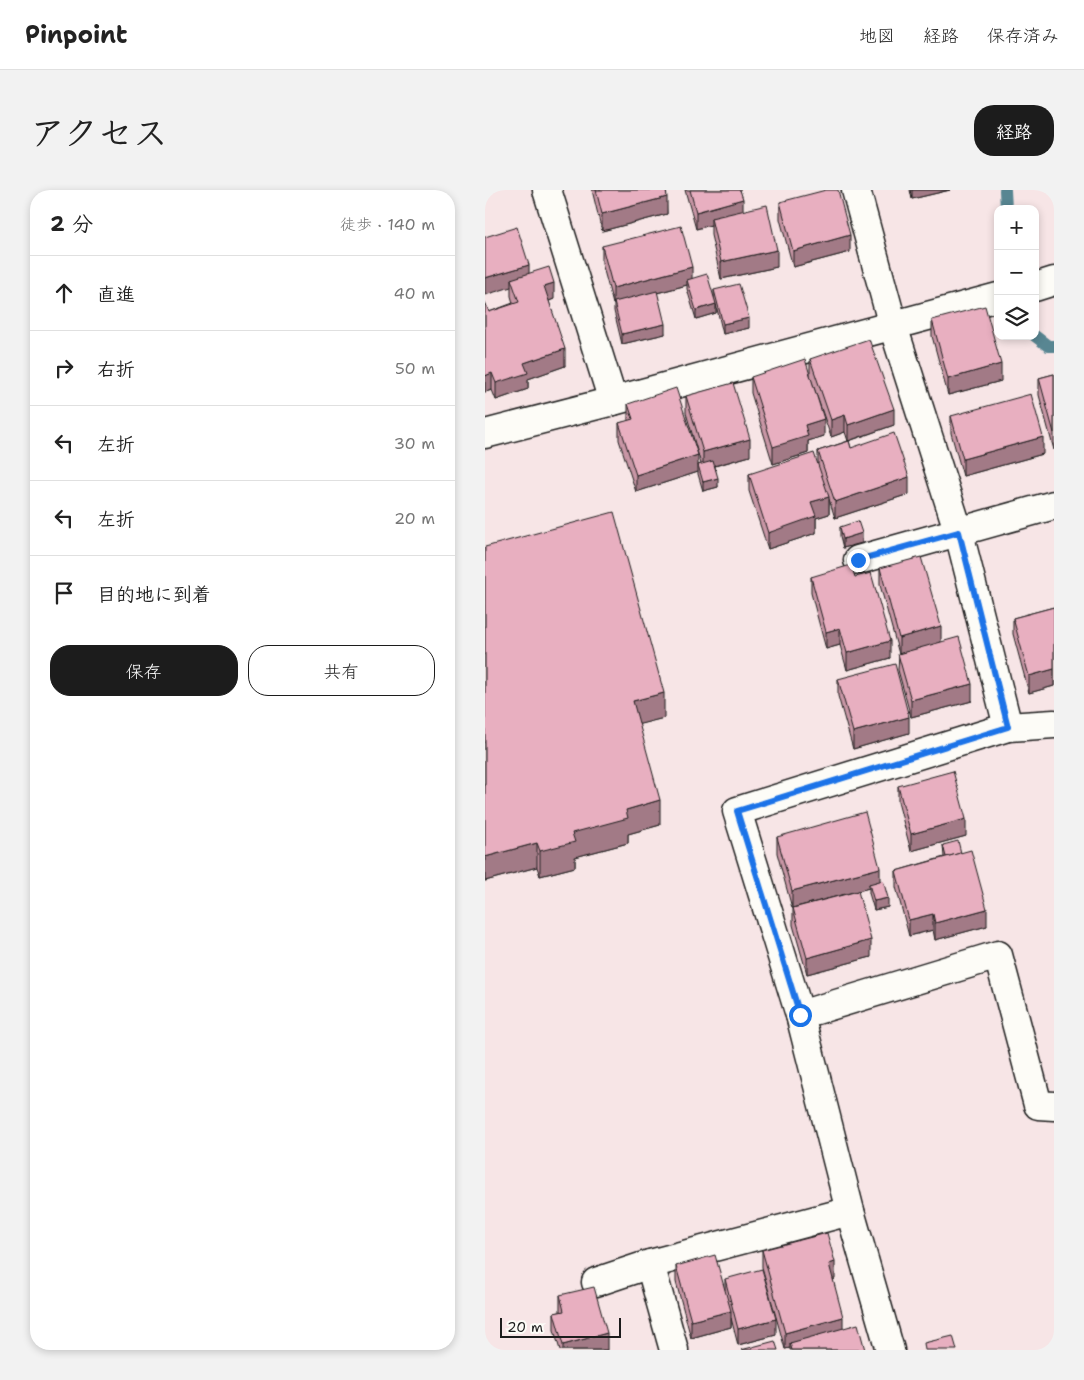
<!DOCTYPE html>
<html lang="ja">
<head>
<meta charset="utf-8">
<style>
  body { margin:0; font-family:"Shantell Sans","Klee One",sans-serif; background:#f2f2f2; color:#222 }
  .controls { position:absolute; right:15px; top:15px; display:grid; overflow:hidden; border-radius:10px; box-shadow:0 2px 8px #0003 }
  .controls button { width:45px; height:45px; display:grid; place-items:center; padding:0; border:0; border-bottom:1px solid #e0e0e0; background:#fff; color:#222; font:25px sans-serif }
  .scale { position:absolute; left:15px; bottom:12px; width:121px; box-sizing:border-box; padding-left:5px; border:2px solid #1c1c1c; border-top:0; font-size:14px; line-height:18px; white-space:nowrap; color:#1c1c1c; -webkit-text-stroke:4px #fdfcf7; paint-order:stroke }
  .stop { position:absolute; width:15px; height:15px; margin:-11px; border:4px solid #1a73e8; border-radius:50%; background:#fff }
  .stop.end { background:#1a73e8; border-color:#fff; box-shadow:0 1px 5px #0008 }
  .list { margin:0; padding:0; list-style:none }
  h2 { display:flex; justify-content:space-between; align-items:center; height:65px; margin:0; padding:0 20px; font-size:21px }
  h2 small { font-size:16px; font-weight:400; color:#767676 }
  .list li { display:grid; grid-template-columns:32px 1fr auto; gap:15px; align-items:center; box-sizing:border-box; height:75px; padding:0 20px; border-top:1px solid #e0e0e0 }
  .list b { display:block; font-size:19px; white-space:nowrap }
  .list em { font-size:16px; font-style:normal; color:#767676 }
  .actions { display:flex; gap:10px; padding:15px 20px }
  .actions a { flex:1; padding:11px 0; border:1px solid #1c1c1c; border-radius:20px; text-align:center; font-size:18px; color:#1c1c1c }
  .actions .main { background:#1c1c1c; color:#fff }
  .icon { flex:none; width:28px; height:28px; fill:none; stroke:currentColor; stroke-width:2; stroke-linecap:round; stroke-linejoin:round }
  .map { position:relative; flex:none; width:569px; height:1160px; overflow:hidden; border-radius:20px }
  header { display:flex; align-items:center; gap:30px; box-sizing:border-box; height:70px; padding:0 25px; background:#fff; border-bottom:1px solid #e0e0e0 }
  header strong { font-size:24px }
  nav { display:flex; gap:28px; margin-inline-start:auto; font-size:18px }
  .intro { display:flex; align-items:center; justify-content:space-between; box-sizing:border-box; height:120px; padding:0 30px }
  h1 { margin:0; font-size:35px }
  .button { padding:12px 22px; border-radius:20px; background:#1c1c1c; color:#fff; font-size:18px; font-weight:700 }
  main { display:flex; gap:30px; padding:0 30px }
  aside { flex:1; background:#fff; border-radius:20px; box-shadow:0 2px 8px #0003 }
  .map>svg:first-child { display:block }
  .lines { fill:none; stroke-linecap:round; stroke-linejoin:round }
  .stream { stroke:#598692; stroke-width:12 }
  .minor-casing { stroke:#1c1c1c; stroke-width:31 }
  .minor { stroke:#fdfcf7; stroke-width:28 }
  .wall { fill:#c896a5; stroke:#1c1c1c }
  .shaded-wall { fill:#a27a86; stroke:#1c1c1c }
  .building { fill:#e8afc0; stroke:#1c1c1c }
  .route { stroke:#1a73e8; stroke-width:6 }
</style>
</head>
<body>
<header>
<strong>Pinpoint</strong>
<nav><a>地図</a><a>経路</a><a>保存済み</a></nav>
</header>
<div class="intro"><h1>アクセス</h1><a class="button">経路</a></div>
<main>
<aside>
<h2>2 分<small>徒歩 · 140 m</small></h2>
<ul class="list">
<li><svg class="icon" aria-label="ahead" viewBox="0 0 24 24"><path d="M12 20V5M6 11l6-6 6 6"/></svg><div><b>直進</b></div><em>40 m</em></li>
<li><svg class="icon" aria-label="right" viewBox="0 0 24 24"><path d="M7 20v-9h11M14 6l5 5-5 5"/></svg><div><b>右折</b></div><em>50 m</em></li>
<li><svg class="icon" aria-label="left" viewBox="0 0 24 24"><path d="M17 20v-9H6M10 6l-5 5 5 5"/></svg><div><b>左折</b></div><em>30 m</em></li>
<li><svg class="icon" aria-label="left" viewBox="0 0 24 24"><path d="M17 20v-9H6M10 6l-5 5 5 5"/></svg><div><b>左折</b></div><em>20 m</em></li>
<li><svg class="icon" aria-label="arrive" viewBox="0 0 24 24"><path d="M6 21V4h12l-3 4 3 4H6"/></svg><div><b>目的地に到着</b></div></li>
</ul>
<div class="actions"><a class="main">保存</a><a>共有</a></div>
</aside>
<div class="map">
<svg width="569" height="1160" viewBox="0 0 569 1160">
  <rect width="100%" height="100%" fill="#f7e5e6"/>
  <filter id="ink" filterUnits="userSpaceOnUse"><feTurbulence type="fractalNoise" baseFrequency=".02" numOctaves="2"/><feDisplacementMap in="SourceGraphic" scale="10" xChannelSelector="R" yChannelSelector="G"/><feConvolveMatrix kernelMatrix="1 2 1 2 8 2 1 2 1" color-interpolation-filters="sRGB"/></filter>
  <g filter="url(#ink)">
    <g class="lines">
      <g class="stream">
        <polyline points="520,0 521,19"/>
        <polyline points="550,146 563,156 569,156"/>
      </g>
      <defs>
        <g id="minor">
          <polyline points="62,0 128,211 513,107"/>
          <polyline points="371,0 408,136 474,343 523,537"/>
          <polyline points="550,97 569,91"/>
          <polyline points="0,244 128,211"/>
          <polyline points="373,370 569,315"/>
          <polyline points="315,825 513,765 553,915 569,916"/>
          <polyline points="165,1074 189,1160"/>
          <polyline points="111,1092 165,1074 365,1021"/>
          <polyline points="405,1160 365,1021 315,825 252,621 523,537 569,534"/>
        </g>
      </defs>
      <use href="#minor" class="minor-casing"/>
      <use href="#minor" class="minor"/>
    </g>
    <g class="wall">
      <polygon points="107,0 181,0 182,24 117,41"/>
      <polygon points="200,0 255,0 258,21 292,77 236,89 226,45 226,35 211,39"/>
      <polygon points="425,0 465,0 427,9"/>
      <polygon points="295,12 365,62 308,77 295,29"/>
      <polygon points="0,47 44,84 69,109 64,111 80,176 43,189 43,199 11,210 7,200 0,202 0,112 4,122 28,113 26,106 26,97"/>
      <polygon points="117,56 207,88 229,108 229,100 264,138 238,144 231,115 231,123 211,129 202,99 202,95 172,103 180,144 137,154 129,121 129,114 128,114 117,73"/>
      <polygon points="447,130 516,191 463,205 447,146"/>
      <polygon points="325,169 409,235 364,251 366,258 424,304 350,328 344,309 344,324 331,328 331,343 283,359 264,301 264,284 333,274 333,261 363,251 360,242 346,247 325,186"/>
      <polygon points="569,184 569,260 554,205 554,188"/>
      <polygon points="266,187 339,246 323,251 323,263 288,274 266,203"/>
      <polygon points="201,206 265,266 230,276 233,297 218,301 213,284 213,282 151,302 134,250 134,233 143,231 143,214 213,275 216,274 201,223"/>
      <polygon points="466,226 558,264 478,286 466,243"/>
      <polygon points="355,337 377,353 358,358 355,346"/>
      <polygon points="0,357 179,528 154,534 175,635 143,644 143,653 90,667 90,677 55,686 52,677 0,691"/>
      <polygon points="395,378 456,452 487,511 426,527 413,480 414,464 395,395"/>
      <polygon points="326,387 370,387 405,468 362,480 355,455 341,459 326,403"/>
      <polygon points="569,417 569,496 544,503 528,444 528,428"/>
      <polygon points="353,489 424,543 368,559 353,506"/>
      <polygon points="413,596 481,646 426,661 413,612"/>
      <polygon points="292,647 395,691 403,717 389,720 384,703 384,698 307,718 292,663"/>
      <polygon points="458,655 502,736 450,750 448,740 424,746 411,697 411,681 459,667"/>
      <polygon points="308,718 386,767 322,784 308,735"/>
      <polygon points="277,1060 350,1089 348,1090 358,1138 380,1160 305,1160 305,1158 300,1159 277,1077"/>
      <polygon points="191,1076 240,1100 240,1089 291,1145 253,1155 246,1128 246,1137 206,1148 191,1092"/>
      <polygon points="75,1105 122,1160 75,1160 69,1140 69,1123 75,1122"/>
    </g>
    <g class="shaded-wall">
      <polygon points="427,0 465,0 427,9"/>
      <polygon points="182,7 182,24 117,41 117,24"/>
      <polygon points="258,9 258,26 226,28 226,35 211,39 211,22"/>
      <polygon points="365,45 365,62 308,77 308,61"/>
      <polygon points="292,60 292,77 236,89 236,72"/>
      <polygon points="44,75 44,91 26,89 26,97 0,105 0,88"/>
      <polygon points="207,77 207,94 202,90 202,95 130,114 129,112 129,114 128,114 128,98"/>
      <polygon points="69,93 69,109 59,113 59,96"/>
      <polygon points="231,114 231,123 211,129 211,120"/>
      <polygon points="264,128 264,138 238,144 238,134"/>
      <polygon points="180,134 180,144 137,154 137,144"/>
      <polygon points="80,159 80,176 43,189 43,199 11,210 11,193 39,173"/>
      <polygon points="516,174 516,191 463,205 463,189"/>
      <polygon points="7,183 7,200 0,202 0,186"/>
      <polygon points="409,219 409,235 363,251 363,235"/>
      <polygon points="360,225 360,242 346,247 346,230"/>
      <polygon points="339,229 339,246 323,251 323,263 288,274 288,257 320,235"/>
      <polygon points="558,247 558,264 478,286 478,269"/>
      <polygon points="265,249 265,266 218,279 218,262"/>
      <polygon points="213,265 213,282 151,302 151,285"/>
      <polygon points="424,287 424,304 350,328 350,312"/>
      <polygon points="233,288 233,297 218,301 218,292"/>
      <polygon points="344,307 344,324 331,328 331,343 283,359 283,343 326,312"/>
      <polygon points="377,343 377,353 358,358 358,349"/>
      <polygon points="456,436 456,453 414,464 414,448"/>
      <polygon points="355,438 355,455 341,459 341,442"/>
      <polygon points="405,451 405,468 362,480 362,463"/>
      <polygon points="569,479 569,496 544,503 544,486"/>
      <polygon points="487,494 487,511 426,527 426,510"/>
      <polygon points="179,503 179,528 148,536 148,511"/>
      <polygon points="424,527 424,543 368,559 368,542"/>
      <polygon points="175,610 175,635 143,644 143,653 90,667 90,677 55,686 55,661 87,643 141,620"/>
      <polygon points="481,629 481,646 426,661 426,644"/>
      <polygon points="52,653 52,677 0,691 0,667"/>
      <polygon points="395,678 395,695 384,694 384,698 307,718 307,701"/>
      <polygon points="403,708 403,717 389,720 389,711"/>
      <polygon points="502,719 502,736 450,750 450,733"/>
      <polygon points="448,724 448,740 424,746 424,730"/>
      <polygon points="386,750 386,767 322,784 322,768"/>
      <polygon points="350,1072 350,1089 344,1090 344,1074"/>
      <polygon points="246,1121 246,1137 206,1148 206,1131"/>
      <polygon points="358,1127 358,1144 305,1153 305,1158 300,1159 300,1143"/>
      <polygon points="291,1129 291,1145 253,1155 253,1139"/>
      <polygon points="122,1143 122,1160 78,1160 78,1155"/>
    </g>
    <g class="building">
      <polygon points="111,0 181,0 182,7 117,24"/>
      <polygon points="205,0 255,0 258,9 211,22"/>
      <polygon points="341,0 353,0 365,45 308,61 295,12"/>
      <polygon points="282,15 292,60 236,72 226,28"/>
      <polygon points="196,36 207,77 128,98 117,56"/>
      <polygon points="32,37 44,75 0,88 0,47"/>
      <polygon points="64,77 69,93 59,96 80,159 39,173 43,183 11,193 7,183 0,186 0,112 4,122 34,112 26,89"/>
      <polygon points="222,84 231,114 211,120 202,90"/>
      <polygon points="254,94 264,128 238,134 229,100"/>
      <polygon points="172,101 180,134 137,144 129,112"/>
      <polygon points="500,116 516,174 463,189 447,130"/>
      <polygon points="384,149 409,219 363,235 360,225 346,230 325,169"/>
      <polygon points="320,169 339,229 320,235 323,246 288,257 266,187"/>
      <polygon points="569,184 569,243 554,188"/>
      <polygon points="248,193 265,249 218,262 201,206"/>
      <polygon points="191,198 213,265 151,285 134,233 148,229 143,214"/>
      <polygon points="546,204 558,247 478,269 466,226"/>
      <polygon points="409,243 424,287 350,312 333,261 364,251 366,258"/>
      <polygon points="329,263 344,307 326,312 331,326 283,343 264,284"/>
      <polygon points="228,271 233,288 218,292 213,275"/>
      <polygon points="129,322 179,503 148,511 175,610 141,620 143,628 87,643 90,652 55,661 52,653 0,667 0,357"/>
      <polygon points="373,331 377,343 358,349 355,337"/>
      <polygon points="436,367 456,436 414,448 395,378"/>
      <polygon points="366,375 370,387 386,383 405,451 362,463 355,438 341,442 326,387"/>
      <polygon points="569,417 569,479 544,486 528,428"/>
      <polygon points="474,447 487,494 426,510 413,464"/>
      <polygon points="410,474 424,527 368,542 353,489"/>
      <polygon points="468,581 481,629 426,644 413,596"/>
      <polygon points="380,622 395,678 307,701 292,647"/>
      <polygon points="473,651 476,663 461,667 458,655"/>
      <polygon points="486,660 502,719 450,733 448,724 424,730 411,681"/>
      <polygon points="398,690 403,708 389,711 384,694"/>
      <polygon points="373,701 386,750 322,768 308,718"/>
      <polygon points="342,1043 350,1072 344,1074 358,1127 300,1143 277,1060"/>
      <polygon points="230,1065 246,1121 206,1131 191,1076"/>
      <polygon points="277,1079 291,1129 253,1139 240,1089"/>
      <polygon points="109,1097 122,1143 78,1155 69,1123 79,1121 75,1105"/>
      <polygon points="373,1134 380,1160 307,1160 305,1153"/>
      <polygon points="468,1146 472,1160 440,1160 439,1153"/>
      <polygon points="290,1151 293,1160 256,1160"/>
    </g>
  </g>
  <g class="lines" filter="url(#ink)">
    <polyline class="route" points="315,825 252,621 523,537 474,342 373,370"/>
  </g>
</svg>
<div class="controls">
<button>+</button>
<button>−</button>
<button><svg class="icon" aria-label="layers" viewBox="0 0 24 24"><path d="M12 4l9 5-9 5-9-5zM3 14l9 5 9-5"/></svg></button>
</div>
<div class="scale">20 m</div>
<div class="stop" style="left:315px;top:825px"></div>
<div class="stop end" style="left:373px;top:370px"></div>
</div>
</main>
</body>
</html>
